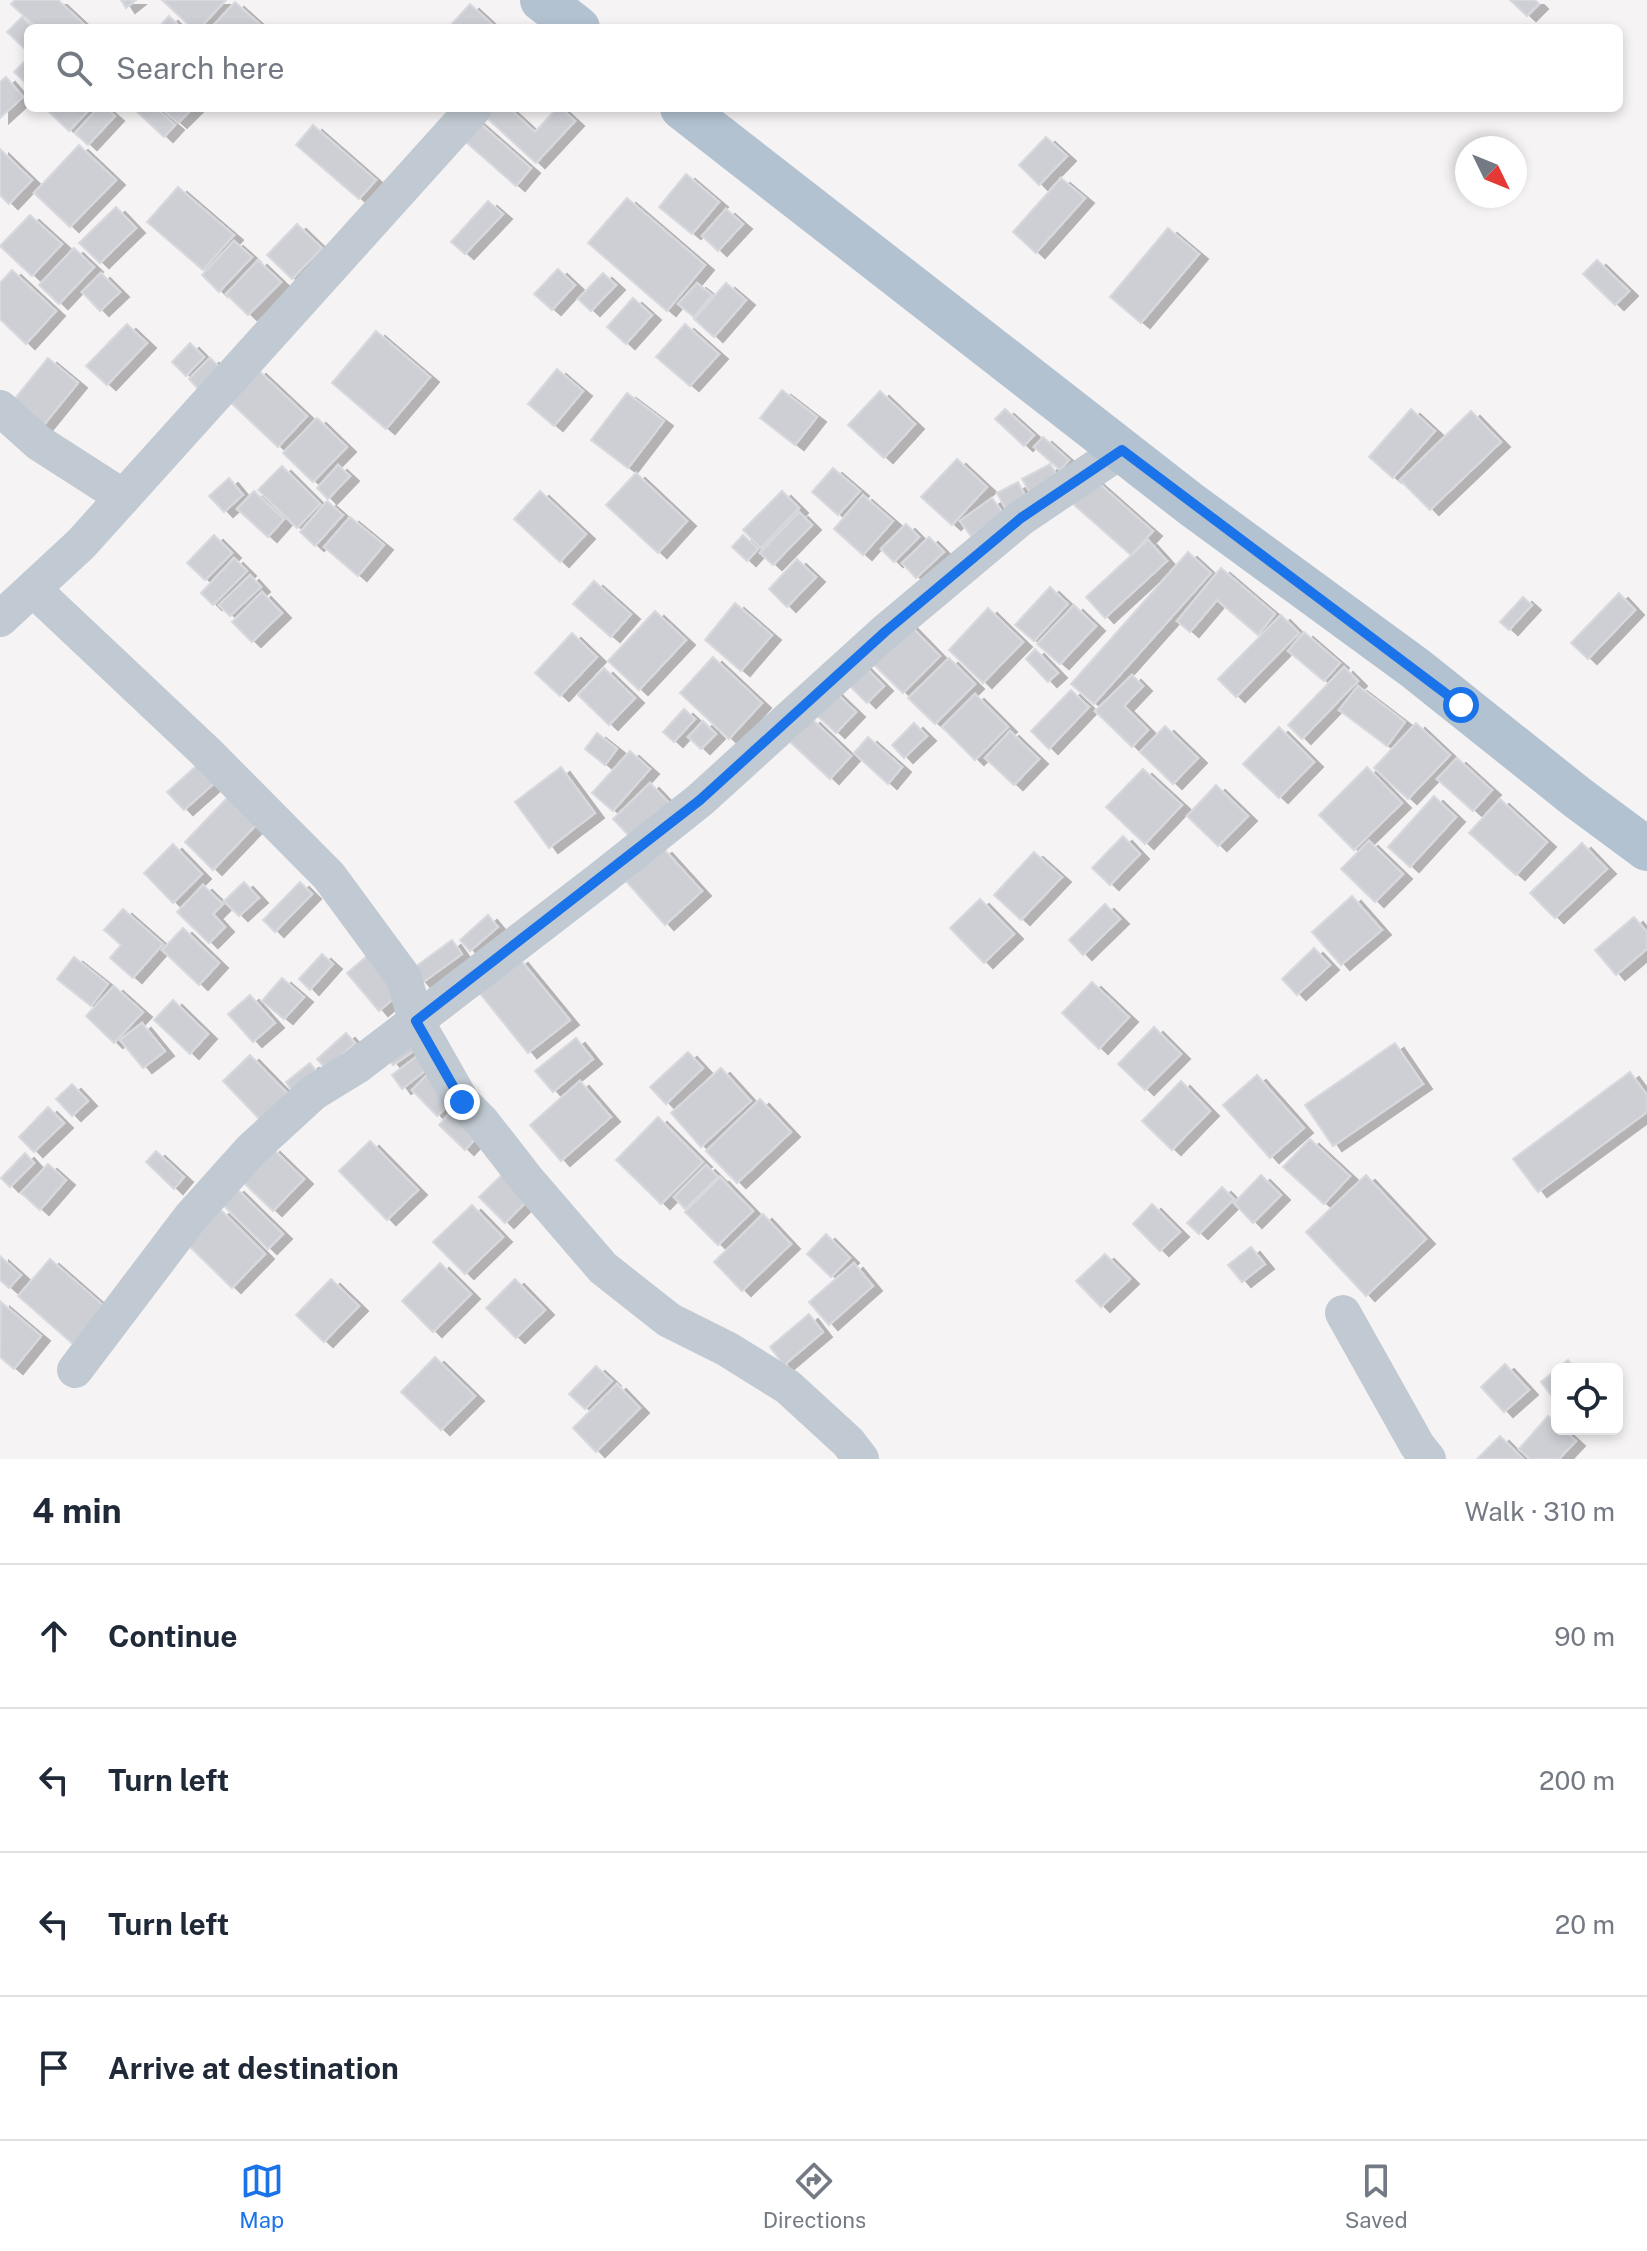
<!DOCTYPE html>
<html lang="en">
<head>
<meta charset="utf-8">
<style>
  body { margin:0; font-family:"Public Sans",sans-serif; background:#f2f2f3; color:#1f2937 }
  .controls { position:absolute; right:24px; bottom:24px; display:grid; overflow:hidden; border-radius:12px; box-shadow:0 4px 12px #0003 }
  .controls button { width:72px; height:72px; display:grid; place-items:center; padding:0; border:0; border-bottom:2px solid #e0e1e3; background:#fff; color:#1f2937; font:40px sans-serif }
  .compass { position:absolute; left:1455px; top:136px; width:72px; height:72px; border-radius:50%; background:#fff; box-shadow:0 4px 12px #0003; rotate:133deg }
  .stop { position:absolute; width:24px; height:24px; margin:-18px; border:6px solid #1a73e8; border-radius:50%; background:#fff }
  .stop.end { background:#1a73e8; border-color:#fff; box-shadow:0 2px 8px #0008 }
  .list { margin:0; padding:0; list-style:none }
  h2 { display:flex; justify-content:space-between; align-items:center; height:104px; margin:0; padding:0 32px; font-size:34px }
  h2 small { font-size:26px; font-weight:400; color:#747a83 }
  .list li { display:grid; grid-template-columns:52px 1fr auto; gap:24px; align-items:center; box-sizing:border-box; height:144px; padding:0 32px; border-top:2px solid #e0e1e3 }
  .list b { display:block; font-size:30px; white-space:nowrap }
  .list em { font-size:26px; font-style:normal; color:#747a83 }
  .icon { flex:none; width:44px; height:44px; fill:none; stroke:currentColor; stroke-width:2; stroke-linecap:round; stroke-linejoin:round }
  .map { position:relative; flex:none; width:1647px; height:1459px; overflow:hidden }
  .search { position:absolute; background:#fff; box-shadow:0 4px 12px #0003; left:24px; right:24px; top:24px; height:88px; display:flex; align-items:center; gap:20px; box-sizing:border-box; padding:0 28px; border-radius:12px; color:#747a83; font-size:30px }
  .sheet { height:680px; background:#fff }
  nav { display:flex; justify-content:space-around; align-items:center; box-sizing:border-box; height:112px; border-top:2px solid #e0e1e3; background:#fff; font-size:22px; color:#747a83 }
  nav a { display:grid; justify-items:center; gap:4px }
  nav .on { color:#1a73e8 }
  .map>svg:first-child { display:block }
  .building { fill:#cdcfd5; stroke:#d7d9de; stroke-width:2; filter:url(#shadow) }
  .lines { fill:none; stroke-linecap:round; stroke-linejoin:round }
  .minor { stroke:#c1cad2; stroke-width:36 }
  .primary { stroke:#b3c2d1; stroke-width:44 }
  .route { stroke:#1a73e8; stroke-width:10 }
</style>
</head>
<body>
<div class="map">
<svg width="1647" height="1459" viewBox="0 0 1647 1459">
  <defs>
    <filter id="shadow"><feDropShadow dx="9" dy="5" stdDeviation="0" flood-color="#0004"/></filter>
  </defs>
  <rect width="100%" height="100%" fill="#f5f3f3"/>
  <g class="building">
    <polygon points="15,0 58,0 88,28 37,28 11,4"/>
    <polygon points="121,0 136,0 126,8"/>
    <polygon points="162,0 226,0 200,28 192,28"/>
    <polygon points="1510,0 1535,0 1539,4 1527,16"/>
    <polygon points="235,2 264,28 211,28"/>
    <polygon points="470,4 496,28 449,27"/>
    <polygon points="169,16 181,28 158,28"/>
    <polygon points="22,17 33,28 28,28 28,52 7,32"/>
    <polygon points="28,58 28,85 14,72"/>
    <polygon points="6,77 23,97 0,118 0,82"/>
    <polygon points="45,108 91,108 69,131"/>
    <polygon points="98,108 106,108 115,116 88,145 75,133"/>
    <polygon points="133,108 156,108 175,125 164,137"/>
    <polygon points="161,108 193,108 178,123"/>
    <polygon points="476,108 509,108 535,132 557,108 561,108 575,121 536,163"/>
    <polygon points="475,119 531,168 516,186 460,137"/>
    <polygon points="313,125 376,180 359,199 296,145"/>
    <polygon points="1046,137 1067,156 1039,185 1019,165"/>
    <polygon points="79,145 116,180 70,227 34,193"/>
    <polygon points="0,149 32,180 9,204 0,195"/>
    <polygon points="686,174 719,202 692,234 659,207"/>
    <polygon points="1061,178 1085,198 1036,253 1013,232"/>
    <polygon points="178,187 234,235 203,270 147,222"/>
    <polygon points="627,198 705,265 667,311 588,243"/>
    <polygon points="488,201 503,214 465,254 451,242"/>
    <polygon points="116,207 136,228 100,263 79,243"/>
    <polygon points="726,209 743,224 718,251 702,236"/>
    <polygon points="30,215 62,244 32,276 0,246"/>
    <polygon points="297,224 322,248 292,279 267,255"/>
    <polygon points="1168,228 1199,254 1141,323 1110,297"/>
    <polygon points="234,241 252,257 219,292 202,275"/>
    <polygon points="74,248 94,267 59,304 39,285"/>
    <polygon points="258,260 281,282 248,315 226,294"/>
    <polygon points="1597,260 1629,291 1615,305 1583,274"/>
    <polygon points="558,269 575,285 552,310 534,294"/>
    <polygon points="12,270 56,311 26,344 0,319 0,283"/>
    <polygon points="101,273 120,292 100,311 82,292"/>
    <polygon points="603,273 616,285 591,311 578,299"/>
    <polygon points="697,283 712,295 694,317 678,304"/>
    <polygon points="726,283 746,300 714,337 694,319"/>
    <polygon points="633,298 652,315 626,344 607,327"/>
    <polygon points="127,324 147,343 107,385 86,366"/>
    <polygon points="685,324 719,354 690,386 656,357"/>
    <polygon points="376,331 430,377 386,429 332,383"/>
    <polygon points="190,343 204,357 186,376 172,362"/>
    <polygon points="48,358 78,383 42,427 12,402"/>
    <polygon points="210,358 224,371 202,393 189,379"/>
    <polygon points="257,369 307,416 278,447 228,400"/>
    <polygon points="557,369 583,391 554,426 528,404"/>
    <polygon points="782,390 817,417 795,445 760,418"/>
    <polygon points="880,391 915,424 884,458 848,425"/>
    <polygon points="627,393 664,421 628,468 591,440"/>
    <polygon points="1005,409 1034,435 1024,446 995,419"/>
    <polygon points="1411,409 1435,431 1393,478 1369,457"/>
    <polygon points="1471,411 1501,442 1430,510 1400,480"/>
    <polygon points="317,418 347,447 313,482 283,453"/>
    <polygon points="1043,437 1069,460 1060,470 1034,447"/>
    <polygon points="957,459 987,487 952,525 921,497"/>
    <polygon points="1050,464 1060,480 1032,496 1022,479"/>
    <polygon points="338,465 350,476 328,499 317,488"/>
    <polygon points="282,466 320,504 297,528 258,490"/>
    <polygon points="833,468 860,491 838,515 812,492"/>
    <polygon points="636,473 687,521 658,553 606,505"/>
    <polygon points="229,478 243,495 224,512 209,496"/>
    <polygon points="1094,479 1153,531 1131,555 1073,504"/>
    <polygon points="1018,482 1028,501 1008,513 997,493"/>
    <polygon points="254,491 284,519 268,537 237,509"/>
    <polygon points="540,491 586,534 560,562 514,519"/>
    <polygon points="782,491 799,508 761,548 743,530"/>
    <polygon points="863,495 893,521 863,555 834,529"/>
    <polygon points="992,498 1003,513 971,536 960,521"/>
    <polygon points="327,501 343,515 315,546 300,532"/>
    <polygon points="799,512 812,525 773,565 760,553"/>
    <polygon points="350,517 384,545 358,576 324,547"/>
    <polygon points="906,524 919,537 894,562 881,549"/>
    <polygon points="214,535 232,553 205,580 187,563"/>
    <polygon points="743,535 758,549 747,561 732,547"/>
    <polygon points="929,537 944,552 916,578 902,563"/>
    <polygon points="1148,540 1167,561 1105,618 1086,597"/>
    <polygon points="1188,552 1211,573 1094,704 1071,684"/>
    <polygon points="234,558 247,571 213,605 201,593"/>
    <polygon points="797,559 816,577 787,607 769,589"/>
    <polygon points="1221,568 1275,614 1258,635 1217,600 1190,632 1177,621"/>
    <polygon points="250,575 261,587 230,616 219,605"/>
    <polygon points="594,581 631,614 611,637 573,604"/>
    <polygon points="1050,587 1068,604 1034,641 1015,625"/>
    <polygon points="262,592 282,613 252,642 232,622"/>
    <polygon points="1619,593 1635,610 1588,659 1571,643"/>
    <polygon points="1523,597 1532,605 1509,630 1500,622"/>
    <polygon points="735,603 772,635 741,671 705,640"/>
    <polygon points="1074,605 1096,626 1060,664 1037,644"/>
    <polygon points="988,608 1023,642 983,683 949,650"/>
    <polygon points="655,611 686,640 639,690 608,661"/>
    <polygon points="1281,615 1299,633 1236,697 1218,679"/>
    <polygon points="904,619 940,656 903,693 866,657"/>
    <polygon points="1304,632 1340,663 1324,681 1288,651"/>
    <polygon points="572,633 597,657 560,696 535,673"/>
    <polygon points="1035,649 1058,673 1048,682 1026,659"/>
    <polygon points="713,657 762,703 729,739 680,693"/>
    <polygon points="949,658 975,684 935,724 908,698"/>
    <polygon points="861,663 884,686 867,703 844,680"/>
    <polygon points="1344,667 1358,681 1302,739 1288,725"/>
    <polygon points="604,668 635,698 609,725 578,695"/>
    <polygon points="1132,675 1143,686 1124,706 1148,730 1132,747 1095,711"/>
    <polygon points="829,686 856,712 836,733 809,708"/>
    <polygon points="1358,686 1405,722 1387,746 1339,710"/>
    <polygon points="1071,690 1089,707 1049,749 1031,731"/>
    <polygon points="975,694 1008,727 975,760 942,727"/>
    <polygon points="684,709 695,719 674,742 663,732"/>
    <polygon points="811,718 851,756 830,779 790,742"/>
    <polygon points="703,721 716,734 701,749 688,737"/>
    <polygon points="914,723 927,736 904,758 892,745"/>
    <polygon points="1416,723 1450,755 1408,799 1374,768"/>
    <polygon points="1165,726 1198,758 1173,784 1140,752"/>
    <polygon points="1279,727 1314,762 1279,798 1243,764"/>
    <polygon points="1010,731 1039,759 1014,785 985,758"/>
    <polygon points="597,733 617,749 605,765 585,749"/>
    <polygon points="868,737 902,767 888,784 854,753"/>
    <polygon points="630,751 650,769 613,811 592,793"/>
    <polygon points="1457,758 1492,790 1473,811 1437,779"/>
    <polygon points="202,761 219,779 184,810 167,792"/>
    <polygon points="561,767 595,813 549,848 515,802"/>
    <polygon points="1367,767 1402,803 1354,850 1319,815"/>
    <polygon points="1143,769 1182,805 1145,844 1106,807"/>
    <polygon points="650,783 671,805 634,841 613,819"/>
    <polygon points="1216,785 1248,816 1218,846 1187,816"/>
    <polygon points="1434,796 1456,817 1410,867 1388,847"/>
    <polygon points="228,797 257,824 213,870 185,842"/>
    <polygon points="1500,799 1547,842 1516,875 1469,833"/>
    <polygon points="1123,836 1140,854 1110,885 1092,868"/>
    <polygon points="1369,841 1403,874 1375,902 1341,869"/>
    <polygon points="1582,843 1607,869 1555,918 1530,893"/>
    <polygon points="173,844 202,874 173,903 144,873"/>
    <polygon points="663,848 702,891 665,925 626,881"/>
    <polygon points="1034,852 1062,877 1021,920 994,895"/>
    <polygon points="244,882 259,898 239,916 224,901"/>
    <polygon points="300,882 312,894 275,932 263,920"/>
    <polygon points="203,885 223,904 213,914 225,927 209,943 177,912"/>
    <polygon points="1352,896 1382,930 1341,965 1312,932"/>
    <polygon points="980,899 1014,934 984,963 950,928"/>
    <polygon points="1105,904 1120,919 1083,955 1069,940"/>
    <polygon points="123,909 163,944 133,978 110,958 121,945 104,930"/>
    <polygon points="488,915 498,927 470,951 460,940"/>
    <polygon points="1634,917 1647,932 1647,949 1616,975 1595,950"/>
    <polygon points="183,928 219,963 199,985 162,950"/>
    <polygon points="452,940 462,954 422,983 411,970"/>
    <polygon points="1314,948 1330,965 1297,995 1282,979"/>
    <polygon points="322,954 333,964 310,990 299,979"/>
    <polygon points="367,956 399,994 379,1011 347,973"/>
    <polygon points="74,957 108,984 91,1006 57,979"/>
    <polygon points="519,958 570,1020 528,1053 478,991"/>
    <polygon points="282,978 304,997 284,1019 262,1001"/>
    <polygon points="1092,982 1129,1017 1099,1049 1062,1013"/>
    <polygon points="114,986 143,1012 114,1043 86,1016"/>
    <polygon points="250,995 275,1023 253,1042 228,1014"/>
    <polygon points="173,1000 208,1034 190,1054 154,1020"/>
    <polygon points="142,1023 165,1051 143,1068 120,1040"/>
    <polygon points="1154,1027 1181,1054 1145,1090 1118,1064"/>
    <polygon points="346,1033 355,1043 326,1069 317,1059"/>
    <polygon points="409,1034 418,1048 393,1065 383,1051"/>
    <polygon points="576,1038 593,1059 553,1092 535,1071"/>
    <polygon points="1395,1043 1423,1084 1333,1146 1305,1105"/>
    <polygon points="688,1052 703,1068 666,1104 650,1087"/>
    <polygon points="420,1054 430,1067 402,1089 392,1075"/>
    <polygon points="250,1055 291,1097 263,1123 223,1081"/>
    <polygon points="310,1063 317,1072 292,1091 286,1082"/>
    <polygon points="721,1068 751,1101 701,1147 671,1113"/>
    <polygon points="1630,1072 1647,1095 1647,1112 1538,1192 1513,1159"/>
    <polygon points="427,1075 453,1101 437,1116 412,1090"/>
    <polygon points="1257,1075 1304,1128 1270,1158 1223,1105"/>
    <polygon points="580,1081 611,1117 561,1161 530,1125"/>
    <polygon points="1181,1081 1210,1111 1172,1150 1142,1121"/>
    <polygon points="72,1084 88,1101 72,1116 56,1099"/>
    <polygon points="760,1099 791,1132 737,1183 706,1151"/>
    <polygon points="48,1107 64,1123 34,1152 19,1137"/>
    <polygon points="454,1108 481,1133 465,1150 439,1125"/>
    <polygon points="658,1117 703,1162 661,1204 616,1160"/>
    <polygon points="1310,1139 1350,1176 1324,1204 1283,1167"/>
    <polygon points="370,1141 418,1190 387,1220 339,1171"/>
    <polygon points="271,1147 304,1179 273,1211 240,1179"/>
    <polygon points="156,1151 184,1177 174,1189 146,1162"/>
    <polygon points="25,1153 34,1163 10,1187 1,1178"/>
    <polygon points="48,1164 66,1180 40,1210 21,1193"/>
    <polygon points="706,1165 718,1177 685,1209 674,1197"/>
    <polygon points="507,1170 532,1196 505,1223 479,1197"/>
    <polygon points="1261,1175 1281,1195 1253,1223 1234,1203"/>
    <polygon points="1366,1175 1426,1239 1366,1296 1306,1232"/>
    <polygon points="720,1177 753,1211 718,1245 685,1212"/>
    <polygon points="235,1187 283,1234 268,1249 220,1202"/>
    <polygon points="1222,1187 1234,1199 1199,1234 1187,1223"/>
    <polygon points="1152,1204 1180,1232 1160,1251 1133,1224"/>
    <polygon points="472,1205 503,1237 465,1274 433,1242"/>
    <polygon points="220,1209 265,1254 232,1288 187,1244"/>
    <polygon points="763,1214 791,1244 742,1291 714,1262"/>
    <polygon points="826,1234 850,1258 831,1277 807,1254"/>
    <polygon points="1251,1247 1265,1264 1242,1282 1228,1265"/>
    <polygon points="1105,1254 1130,1279 1101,1307 1076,1281"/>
    <polygon points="0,1256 21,1275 9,1288 0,1280"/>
    <polygon points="50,1259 105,1307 73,1344 18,1296"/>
    <polygon points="440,1263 471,1294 433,1332 402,1301"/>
    <polygon points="854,1263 873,1286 829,1325 809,1302"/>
    <polygon points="331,1279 359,1306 324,1342 296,1315"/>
    <polygon points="515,1279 545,1310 516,1338 486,1308"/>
    <polygon points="1,1302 41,1336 14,1369 0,1357"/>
    <polygon points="809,1314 823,1332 784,1365 770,1347"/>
    <polygon points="435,1357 475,1396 441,1430 401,1392"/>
    <polygon points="1568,1360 1575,1369 1557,1369 1557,1403 1541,1382"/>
    <polygon points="1505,1364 1529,1390 1504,1412 1481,1387"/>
    <polygon points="596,1366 612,1381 585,1409 569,1394"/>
    <polygon points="617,1384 640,1408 596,1452 573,1428"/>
    <polygon points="1548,1416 1557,1424 1557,1429 1563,1429 1576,1441 1559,1459 1530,1459 1519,1449"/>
    <polygon points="1500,1436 1523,1459 1477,1459"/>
  </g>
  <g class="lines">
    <g class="minor">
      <polyline points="0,408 39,443 123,497"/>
      <polyline points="33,589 205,751 329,876 404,978 416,1021 462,1102 482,1122 528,1181 603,1268 669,1320 727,1349 788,1387 848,1442 861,1459"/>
      <polyline points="0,619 81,544 474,108"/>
      <polyline points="1343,1313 1417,1445 1428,1459"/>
      <polyline points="75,1370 190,1218 251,1150 313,1093 357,1066 416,1021 602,878 700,800 886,631 1021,518 1122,450"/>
    </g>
    <g class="primary">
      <polyline points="542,0 578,28"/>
      <polyline points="682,108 1192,505 1415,668 1578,798 1647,849"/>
    </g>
  </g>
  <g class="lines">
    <polyline class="route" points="462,1102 416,1021 700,800 886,631 1021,518 1122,450 1461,705"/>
  </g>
</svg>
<div class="controls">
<button><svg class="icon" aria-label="locate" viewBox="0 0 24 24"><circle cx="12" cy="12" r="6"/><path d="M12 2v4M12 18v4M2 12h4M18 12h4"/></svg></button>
</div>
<svg class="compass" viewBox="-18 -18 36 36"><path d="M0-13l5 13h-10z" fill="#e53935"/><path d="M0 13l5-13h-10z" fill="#747a83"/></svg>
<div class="stop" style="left:1461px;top:705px"></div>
<div class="stop end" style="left:462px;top:1102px"></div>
<div class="search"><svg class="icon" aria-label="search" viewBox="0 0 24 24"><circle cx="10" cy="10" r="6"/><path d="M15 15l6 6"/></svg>Search here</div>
</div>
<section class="sheet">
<h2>4 min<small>Walk · 310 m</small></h2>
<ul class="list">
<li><svg class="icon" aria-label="ahead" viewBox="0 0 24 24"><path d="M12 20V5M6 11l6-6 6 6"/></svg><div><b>Continue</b></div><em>90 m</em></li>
<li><svg class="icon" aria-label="left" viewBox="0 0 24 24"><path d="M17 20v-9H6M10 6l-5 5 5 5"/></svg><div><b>Turn left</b></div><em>200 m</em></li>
<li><svg class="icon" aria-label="left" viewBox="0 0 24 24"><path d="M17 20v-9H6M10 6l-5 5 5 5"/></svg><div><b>Turn left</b></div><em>20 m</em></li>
<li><svg class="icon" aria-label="arrive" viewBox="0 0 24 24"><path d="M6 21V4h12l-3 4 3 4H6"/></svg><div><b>Arrive at destination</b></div></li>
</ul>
</section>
<nav>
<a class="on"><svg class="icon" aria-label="map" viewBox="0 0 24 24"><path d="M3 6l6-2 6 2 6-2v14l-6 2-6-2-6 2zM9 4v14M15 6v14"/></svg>Map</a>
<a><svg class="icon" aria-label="directions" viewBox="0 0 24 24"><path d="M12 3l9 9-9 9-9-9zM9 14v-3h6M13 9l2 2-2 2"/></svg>Directions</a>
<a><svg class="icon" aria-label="saved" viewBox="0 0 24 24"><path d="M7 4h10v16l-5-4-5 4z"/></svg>Saved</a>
</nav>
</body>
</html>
